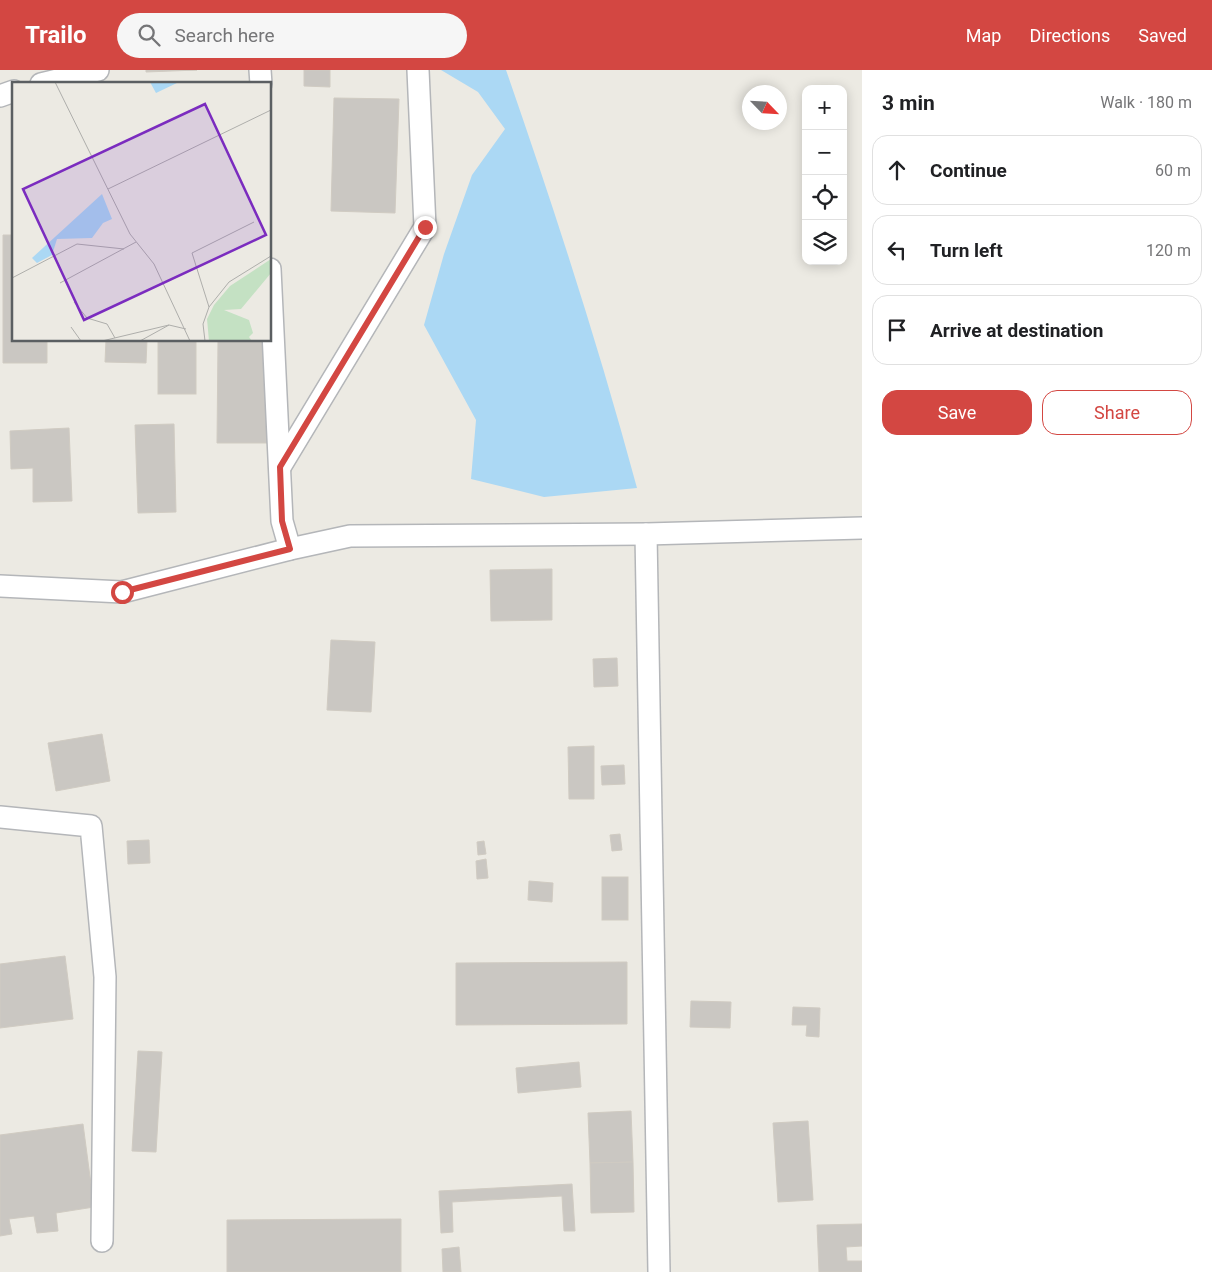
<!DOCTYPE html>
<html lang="en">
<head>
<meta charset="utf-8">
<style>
  body { margin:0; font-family:Roboto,sans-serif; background:#f6f6f6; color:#202124 }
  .controls { position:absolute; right:15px; top:15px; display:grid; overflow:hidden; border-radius:10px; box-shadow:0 2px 12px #0003 }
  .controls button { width:45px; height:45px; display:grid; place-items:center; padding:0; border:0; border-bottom:1px solid #e0e0e0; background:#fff; color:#202124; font:25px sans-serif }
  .compass { position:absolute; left:742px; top:15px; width:45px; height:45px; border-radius:50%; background:#fff; box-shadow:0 2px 12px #0003; rotate:115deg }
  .stop { position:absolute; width:15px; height:15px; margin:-11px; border:4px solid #d34742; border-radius:50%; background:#fff }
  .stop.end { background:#d34742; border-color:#fff; box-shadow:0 1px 5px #0008 }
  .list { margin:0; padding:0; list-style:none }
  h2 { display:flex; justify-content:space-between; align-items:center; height:65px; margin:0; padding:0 20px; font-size:21px }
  h2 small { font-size:16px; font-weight:400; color:#757577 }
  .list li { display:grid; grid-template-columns:32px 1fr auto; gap:15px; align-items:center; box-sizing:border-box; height:70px; margin:0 10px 10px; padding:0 10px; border:1px solid #e0e0e0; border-radius:15px }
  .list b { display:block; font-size:19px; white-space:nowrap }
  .list em { font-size:16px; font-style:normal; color:#757577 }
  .actions { display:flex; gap:10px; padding:15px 20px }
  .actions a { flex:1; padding:11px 0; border:1px solid #d34742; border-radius:15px; text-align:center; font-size:18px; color:#d34742 }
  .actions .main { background:#d34742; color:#fff }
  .icon { flex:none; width:28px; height:28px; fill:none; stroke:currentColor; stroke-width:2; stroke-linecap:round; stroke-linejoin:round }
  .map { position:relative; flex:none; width:862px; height:1202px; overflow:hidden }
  header { display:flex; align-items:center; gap:30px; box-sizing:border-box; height:70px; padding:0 25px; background:#d34742; color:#fff }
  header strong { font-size:24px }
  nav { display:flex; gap:28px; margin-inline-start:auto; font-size:18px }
  .search { width:350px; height:45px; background:#f6f6f6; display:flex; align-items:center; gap:12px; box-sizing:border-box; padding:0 18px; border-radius:28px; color:#757577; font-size:19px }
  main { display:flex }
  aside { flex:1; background:#fff }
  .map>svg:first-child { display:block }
  .water { fill:#abd8f4 }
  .building { fill:#cac7c2; stroke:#d0cbc2 }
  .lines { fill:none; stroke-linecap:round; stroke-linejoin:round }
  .minor-casing { stroke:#b4b6b9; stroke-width:24 }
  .minor { stroke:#fff; stroke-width:21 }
  .route { stroke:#d34742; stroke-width:6 }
  .inset-road { fill:none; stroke:#aeaeab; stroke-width:1 }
  .view { fill:#7b2cbf; fill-opacity:0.15; stroke:#7b2cbf; stroke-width:2.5 }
  .inset-edge { fill:none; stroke:#5b5f62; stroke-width:2.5 }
</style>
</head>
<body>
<header>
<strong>Trailo</strong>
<div class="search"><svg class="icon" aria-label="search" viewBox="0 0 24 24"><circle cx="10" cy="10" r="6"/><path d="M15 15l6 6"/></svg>Search here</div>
<nav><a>Map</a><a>Directions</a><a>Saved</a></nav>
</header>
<main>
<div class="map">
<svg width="862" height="1202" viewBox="0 0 862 1202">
  <rect width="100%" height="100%" fill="#eceae3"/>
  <path class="water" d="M441,0H506C554,138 599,277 637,418L544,427L471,409L476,350L424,255L444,184L472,105L505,59L478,22Z"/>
  <g class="building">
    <polygon points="146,0 197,0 146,2"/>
    <polygon points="304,0 330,0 330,17 304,16"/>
    <polygon points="334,28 399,29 395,143 331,141"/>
    <polygon points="3,165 14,165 14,270 47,270 47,293 3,293"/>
    <polygon points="106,270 147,270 146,293 105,292"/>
    <rect x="158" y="270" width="38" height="54"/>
    <polygon points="218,270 270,270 271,373 217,373"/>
    <polygon points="174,354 176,442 138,443 135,355"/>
    <polygon points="69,358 72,431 33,432 33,398 11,399 10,361"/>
    <polygon points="552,499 552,550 491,551 490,500"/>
    <polygon points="331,570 375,572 371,642 327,640"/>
    <polygon points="617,588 618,616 594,617 593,589"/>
    <polygon points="102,664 110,711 56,721 48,673"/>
    <polygon points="594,676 594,729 569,729 568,677"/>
    <polygon points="624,695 625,714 602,715 601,696"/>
    <polygon points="620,764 622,780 612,781 610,765"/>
    <polygon points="149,770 150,793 128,794 127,771"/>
    <polygon points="484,771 486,784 478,785 477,772"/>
    <polygon points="486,789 488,808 477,809 476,791"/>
    <rect x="602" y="807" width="26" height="43"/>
    <polygon points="529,811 553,813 552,832 528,830"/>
    <polygon points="65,886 73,949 0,958 0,894"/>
    <polygon points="627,892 627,954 456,955 456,893"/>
    <polygon points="691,931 731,932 730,958 690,957"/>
    <polygon points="793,937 820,938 819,967 806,966 807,955 792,955"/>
    <polygon points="138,981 162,982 156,1082 132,1081"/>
    <polygon points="579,992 581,1017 518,1023 516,998"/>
    <polygon points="631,1041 633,1092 590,1093 588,1043"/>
    <polygon points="808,1051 813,1130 778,1132 773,1053"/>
    <polygon points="83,1054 94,1137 56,1143 58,1161 37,1163 34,1146 9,1149 12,1164 0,1166 0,1065"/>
    <polygon points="633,1092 634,1142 591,1143 590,1093"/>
    <polygon points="572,1114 575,1161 564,1161 562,1126 452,1132 453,1162 441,1163 439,1121"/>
    <polygon points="401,1149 401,1202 227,1202 227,1150"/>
    <polygon points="862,1154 862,1176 846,1177 847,1191 862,1191 862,1202 819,1202 817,1155"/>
    <polygon points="459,1177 461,1202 443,1202 442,1179"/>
  </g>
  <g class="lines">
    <defs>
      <g id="minor">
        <polyline points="260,0 261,14"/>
        <polyline points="41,14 98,0"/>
        <polyline points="0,26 14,21"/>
        <polyline points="270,199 282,451 290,479"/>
        <polyline points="280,397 425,157 418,0"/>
        <polyline points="646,464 659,1202"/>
        <polyline points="0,516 122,522 290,479 350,466 646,464 862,458"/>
        <polyline points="0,747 91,756 105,907 102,1171"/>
      </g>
    </defs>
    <use href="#minor" class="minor-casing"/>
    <use href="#minor" class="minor"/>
  </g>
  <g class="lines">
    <polyline class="route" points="122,522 290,479 282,451 280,397 425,157"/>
  </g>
  <g transform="translate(12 12)">
    <rect width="259" height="259" fill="#eceae3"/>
    <path d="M259,177V191L229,227L212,228L237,238L241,251L237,255L240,259H197L195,237L202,223L218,204Z" fill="#c4e1c3"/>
    <path d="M138,0H167L144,11ZM90,112L100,137L91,141L80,156L45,157L40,173L25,181L20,176Z" fill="#abd8f4"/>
    <path class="inset-road" d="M43,0L118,152L142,182L178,259M96,107L259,28M0,196L65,162L112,167M48,201L124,160M62,220L75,236L95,242L103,256M197,225L180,171L242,140M59,245L69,259M90,259L157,243M128,259L157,243L174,247M193,259L191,242L197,225L217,200L259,174"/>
    <path class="view" d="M193,22L254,153L72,238L11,107Z"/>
    <rect width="259" height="259" class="inset-edge"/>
  </g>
</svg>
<div class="controls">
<button>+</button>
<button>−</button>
<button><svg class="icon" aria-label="locate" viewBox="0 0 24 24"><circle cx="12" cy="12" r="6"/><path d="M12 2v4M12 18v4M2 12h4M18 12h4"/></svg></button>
<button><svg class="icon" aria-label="layers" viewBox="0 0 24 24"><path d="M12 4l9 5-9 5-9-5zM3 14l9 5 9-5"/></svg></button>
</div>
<svg class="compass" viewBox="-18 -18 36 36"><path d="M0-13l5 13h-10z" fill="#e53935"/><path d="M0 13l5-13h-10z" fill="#757577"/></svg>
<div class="stop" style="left:122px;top:522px"></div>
<div class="stop end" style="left:425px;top:157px"></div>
</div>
<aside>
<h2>3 min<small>Walk · 180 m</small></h2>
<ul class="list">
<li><svg class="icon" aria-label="ahead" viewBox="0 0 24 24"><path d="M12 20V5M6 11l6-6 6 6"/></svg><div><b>Continue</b></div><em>60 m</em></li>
<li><svg class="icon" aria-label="left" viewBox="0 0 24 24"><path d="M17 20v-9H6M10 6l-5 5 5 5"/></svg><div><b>Turn left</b></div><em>120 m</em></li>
<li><svg class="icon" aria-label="arrive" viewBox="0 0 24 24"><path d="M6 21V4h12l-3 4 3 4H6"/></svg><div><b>Arrive at destination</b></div></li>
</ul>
<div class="actions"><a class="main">Save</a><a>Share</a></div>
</aside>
</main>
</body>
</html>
